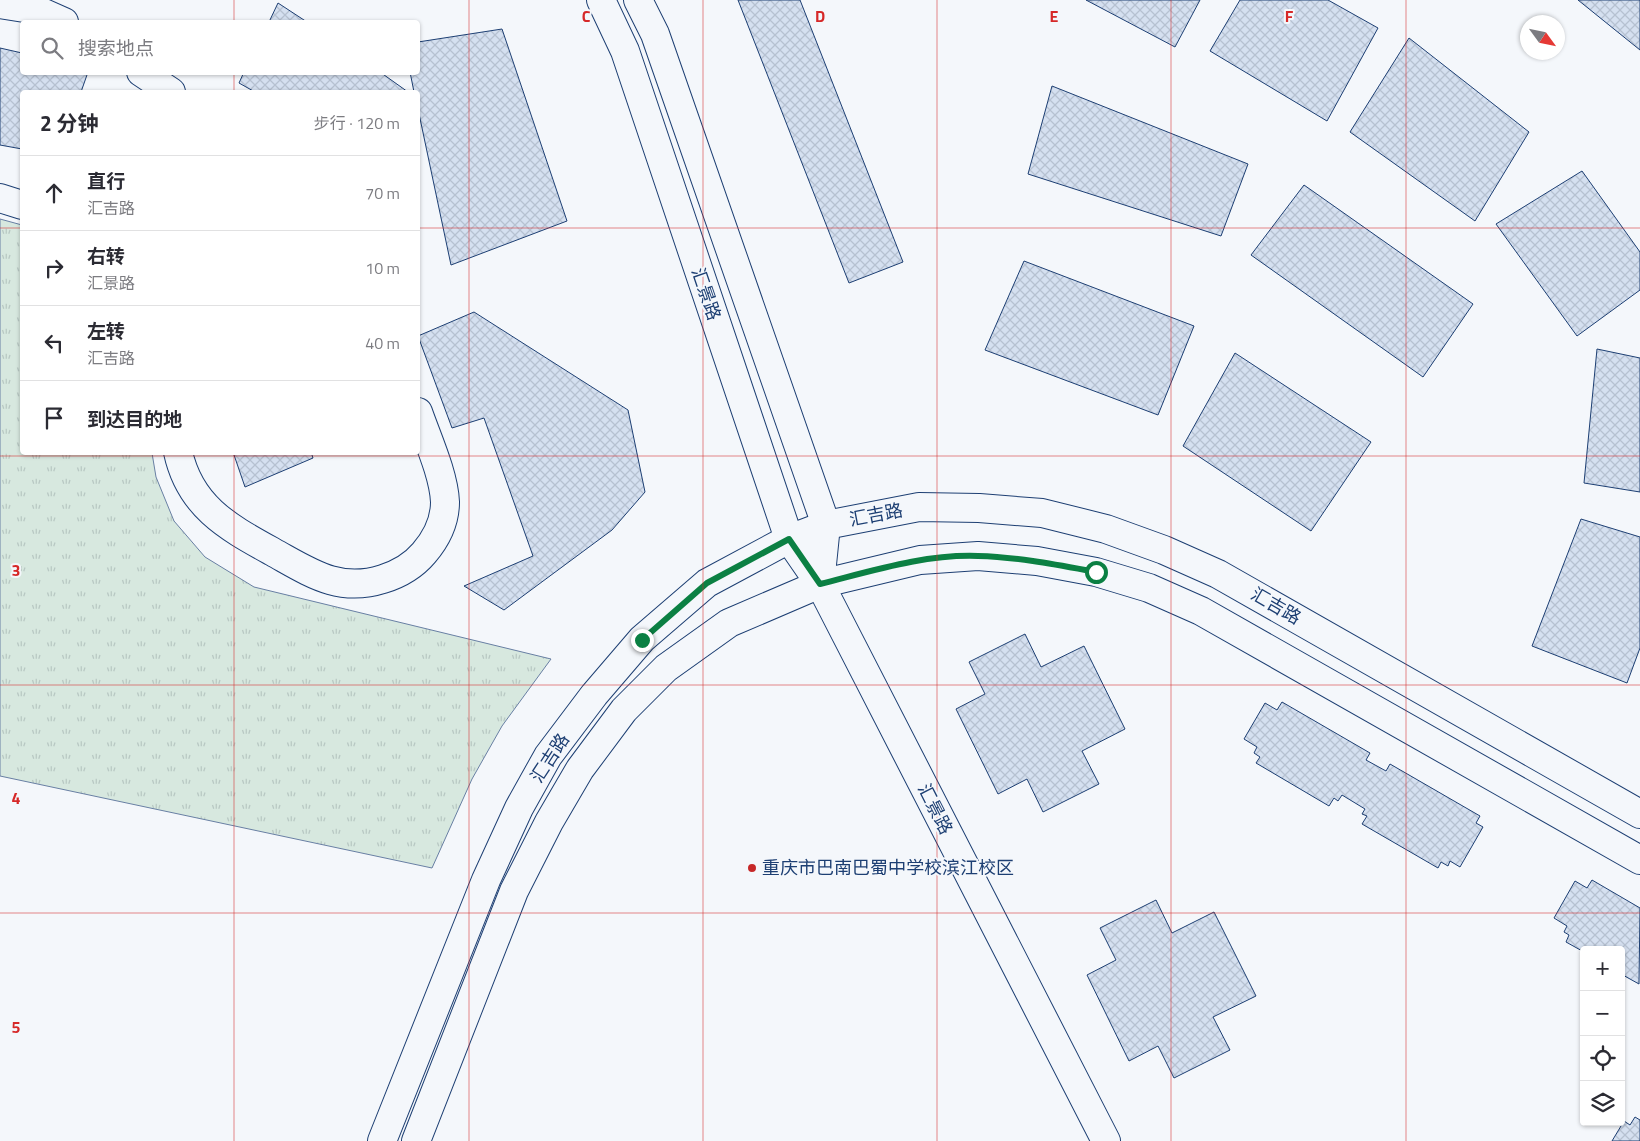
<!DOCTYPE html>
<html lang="zh">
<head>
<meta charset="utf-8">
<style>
  body { margin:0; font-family:"Titillium Web","Noto Sans SC",sans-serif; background:#f2f2f3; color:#2b2b33 }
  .controls { position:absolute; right:15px; bottom:15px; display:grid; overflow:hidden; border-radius:5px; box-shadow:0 1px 4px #0004 }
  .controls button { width:45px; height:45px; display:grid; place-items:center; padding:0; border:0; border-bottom:1px solid #e1e1e2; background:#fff; color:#2b2b33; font:25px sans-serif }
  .compass { position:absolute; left:1520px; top:15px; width:45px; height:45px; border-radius:50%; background:#fff; box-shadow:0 1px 4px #0004; rotate:123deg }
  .stop { position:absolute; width:15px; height:15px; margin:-11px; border:4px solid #0b8043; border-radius:50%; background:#fff }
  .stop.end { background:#0b8043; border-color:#fff; box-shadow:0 1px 5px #0008 }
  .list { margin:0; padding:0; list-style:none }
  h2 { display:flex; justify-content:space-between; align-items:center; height:65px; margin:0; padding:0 20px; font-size:21px }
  h2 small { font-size:16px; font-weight:400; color:#7c7c81 }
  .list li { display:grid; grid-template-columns:32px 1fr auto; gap:15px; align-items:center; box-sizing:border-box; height:75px; padding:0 20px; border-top:1px solid #e1e1e2 }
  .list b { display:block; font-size:19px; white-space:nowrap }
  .list p { margin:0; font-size:16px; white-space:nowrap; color:#7c7c81 }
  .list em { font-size:16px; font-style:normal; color:#7c7c81 }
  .icon { flex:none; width:28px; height:28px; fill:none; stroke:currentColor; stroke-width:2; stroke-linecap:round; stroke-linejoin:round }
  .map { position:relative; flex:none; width:1640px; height:1141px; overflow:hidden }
  .search { position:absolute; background:#fff; box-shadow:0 1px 4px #0004; left:20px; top:20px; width:400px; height:55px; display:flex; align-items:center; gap:12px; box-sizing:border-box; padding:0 18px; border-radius:5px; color:#7c7c81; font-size:19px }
  .panel { position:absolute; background:#fff; box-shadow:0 1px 4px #0004; left:20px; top:90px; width:400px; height:365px; border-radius:5px }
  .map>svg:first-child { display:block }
  .grass { fill:url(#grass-tufts); stroke:#687fa3 }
  .building { fill:url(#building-cross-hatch); stroke:#1d3f73 }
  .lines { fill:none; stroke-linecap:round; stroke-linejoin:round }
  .minor-casing { stroke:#1d3f73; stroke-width:30 }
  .minor { stroke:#f4f7fb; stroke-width:28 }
  .route { stroke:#0b8043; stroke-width:6 }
  .grid { fill:none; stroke:#d62828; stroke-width:1; stroke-opacity:0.55 }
  .poi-dot { fill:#c62828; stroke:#f4f7fb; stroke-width:2 }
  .labels { text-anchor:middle; stroke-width:4; stroke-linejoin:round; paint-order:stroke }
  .street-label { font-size:18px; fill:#1d3f73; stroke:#f4f7fb }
  .poi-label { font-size:18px; fill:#1d3f73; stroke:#f4f7fb; text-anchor:start }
  .grid-label { font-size:16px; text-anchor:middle; font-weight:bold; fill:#d62828; stroke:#f4f7fb; stroke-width:4; stroke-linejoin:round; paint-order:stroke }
</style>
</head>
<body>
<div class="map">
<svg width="1640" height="1141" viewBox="0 0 1640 1141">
  <defs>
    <pattern id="grass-tufts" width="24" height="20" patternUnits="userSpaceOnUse" patternTransform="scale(1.25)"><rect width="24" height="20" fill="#d7e8df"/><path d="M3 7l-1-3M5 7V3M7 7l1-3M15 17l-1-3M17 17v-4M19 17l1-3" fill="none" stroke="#b8c8c3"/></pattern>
    <pattern id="building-cross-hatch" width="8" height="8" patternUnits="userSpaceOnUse" patternTransform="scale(1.25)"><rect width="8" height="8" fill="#d5e0f0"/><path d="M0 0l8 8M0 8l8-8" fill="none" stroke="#b6c1d1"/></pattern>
  </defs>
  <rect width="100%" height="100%" fill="#f4f7fb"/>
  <polygon class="grass" points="0,219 22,225 22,452 152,453 156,477 174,521 205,557 254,587 551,659 502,726 472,779 432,868 0,776"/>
  <g class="building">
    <polygon points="738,0 800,0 903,262 849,283"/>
    <polygon points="1086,0 1200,0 1175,47"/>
    <polygon points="1240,0 1328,0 1378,28 1327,121 1210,51"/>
    <polygon points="1578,0 1640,0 1640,50"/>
    <polygon points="278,3 307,22 269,22"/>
    <polygon points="502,29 567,221 451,265 418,109 418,92 414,92 410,72 418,72 418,42"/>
    <polygon points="1409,38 1529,132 1475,221 1350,132"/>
    <polygon points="0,48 22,53 22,72 88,72 81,92 22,92 22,149 0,145"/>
    <polygon points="244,72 380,72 408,92 255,92 239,83"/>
    <polygon points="1052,86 1248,164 1221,236 1028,174"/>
    <polygon points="1582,171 1640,252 1640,290 1577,336 1496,224"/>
    <polygon points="1304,185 1473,304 1423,377 1251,255"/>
    <polygon points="1024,261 1194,326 1158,415 985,350"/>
    <polygon points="474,312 628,410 645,492 612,530 504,610 464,586 533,556 484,418 452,428 418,336"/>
    <polygon points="1597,349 1640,358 1640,492 1584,483"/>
    <polygon points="1235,353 1371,442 1311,531 1183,446"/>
    <polygon points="233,452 311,452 313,458 245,487"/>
    <polygon points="1581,519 1640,537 1640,648 1627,683 1532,646"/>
    <polygon points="1025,634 1041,667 1084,646 1125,729 1082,751 1099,784 1043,812 1027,779 998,794 956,709 985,694 969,662"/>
    <polygon points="1282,702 1370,753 1366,760 1386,771 1390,764 1480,816 1476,823 1483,827 1460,867 1450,861 1448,866 1441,862 1438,868 1362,824 1367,816 1362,814 1365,809 1342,795 1338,801 1334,798 1329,806 1256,763 1260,757 1254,753 1257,747 1244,739 1265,703 1277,710"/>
    <polygon points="1592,880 1640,908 1639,984 1621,974 1621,950 1584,950 1584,952 1566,942 1569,935 1564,932 1567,926 1554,918 1575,881 1587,888"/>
    <polygon points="1156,900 1172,933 1214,912 1256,996 1213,1017 1230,1050 1174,1078 1158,1046 1129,1061 1087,975 1116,960 1100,928"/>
    <polygon points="1635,1117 1640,1120 1640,1141 1612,1141 1624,1121 1630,1125"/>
  </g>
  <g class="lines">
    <defs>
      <g id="minor">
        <polyline points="601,0 625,51 789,539 820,584 1106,1141"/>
        <polyline points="638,0 655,34 826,525 820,584"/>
        <polyline points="0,4 37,10 64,22"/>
        <polyline points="141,72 171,92"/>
        <polyline points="0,198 22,205"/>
        <path d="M178,452C190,507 228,527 273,552C311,573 339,593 383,579C399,574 413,566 424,553C436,539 445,522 445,502C444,475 427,438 418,412"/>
        <polyline points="382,1141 486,880 519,808 548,756 594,695 642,639 707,583 789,539 826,525 919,507 979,508 1042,513 1106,529 1164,550 1218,574 1640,814"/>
        <polyline points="416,1141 514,891 549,822 580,769 624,710 666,668 729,623 820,584 920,560 978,556 1037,561 1096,572 1149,588 1201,611 1640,860"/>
      </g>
    </defs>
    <use href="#minor" class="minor-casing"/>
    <use href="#minor" class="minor"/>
  </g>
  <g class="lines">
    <path class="route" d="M642,640L707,583L789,539L820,584C872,571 925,554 978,556C1018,557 1058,565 1096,572"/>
  </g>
  <path class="grid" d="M234,0V22M469,0V1141M703,0V1141M937,0V1141M1171,0V1141M1406,0V1141M234,72V92M0,228H22M418,228H1640M234,452V1141M0,456H1640M0,685H1640M0,913H1640"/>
  <circle class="poi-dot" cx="752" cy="868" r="5"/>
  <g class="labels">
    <g class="street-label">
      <text transform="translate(706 294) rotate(71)" y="6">汇景路</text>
      <text transform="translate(876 515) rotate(-11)" y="6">汇吉路</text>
      <text transform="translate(1276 606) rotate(30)" y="6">汇吉路</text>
      <text transform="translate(550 758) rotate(-57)" y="6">汇吉路</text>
      <text transform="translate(935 809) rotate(63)" y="6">汇景路</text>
    </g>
    <g class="poi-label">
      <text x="762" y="874">重庆市巴南巴蜀中学校滨江校区</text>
    </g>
  </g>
  <g class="grid-label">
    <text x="586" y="22">C</text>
    <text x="820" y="22">D</text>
    <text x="1054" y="22">E</text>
    <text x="1289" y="22">F</text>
    <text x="16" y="576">3</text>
    <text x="16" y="804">4</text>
    <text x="16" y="1033">5</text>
  </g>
</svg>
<div class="controls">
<button>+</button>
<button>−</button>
<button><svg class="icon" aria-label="locate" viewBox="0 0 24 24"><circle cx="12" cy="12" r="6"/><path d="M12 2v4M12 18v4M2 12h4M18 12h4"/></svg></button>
<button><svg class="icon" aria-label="layers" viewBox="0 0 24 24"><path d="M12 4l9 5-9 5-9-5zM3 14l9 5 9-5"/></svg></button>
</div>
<svg class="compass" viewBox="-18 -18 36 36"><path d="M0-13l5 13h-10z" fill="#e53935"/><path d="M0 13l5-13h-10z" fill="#7c7c81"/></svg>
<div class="stop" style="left:1096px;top:572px"></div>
<div class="stop end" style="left:642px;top:640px"></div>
<div class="search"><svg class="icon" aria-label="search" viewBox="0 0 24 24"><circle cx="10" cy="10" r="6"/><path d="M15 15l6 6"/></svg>搜索地点</div>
<section class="panel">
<h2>2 分钟<small>步行 · 120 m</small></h2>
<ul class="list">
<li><svg class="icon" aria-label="ahead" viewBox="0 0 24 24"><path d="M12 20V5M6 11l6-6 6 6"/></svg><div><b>直行</b><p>汇吉路</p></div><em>70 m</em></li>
<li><svg class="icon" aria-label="right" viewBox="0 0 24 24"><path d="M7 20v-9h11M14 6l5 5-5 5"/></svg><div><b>右转</b><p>汇景路</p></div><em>10 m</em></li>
<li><svg class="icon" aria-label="left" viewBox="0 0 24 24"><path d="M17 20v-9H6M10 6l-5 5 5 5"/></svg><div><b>左转</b><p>汇吉路</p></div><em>40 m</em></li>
<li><svg class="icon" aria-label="arrive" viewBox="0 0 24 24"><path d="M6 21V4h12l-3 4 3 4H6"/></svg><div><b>到达目的地</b></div></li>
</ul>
</section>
</div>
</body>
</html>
